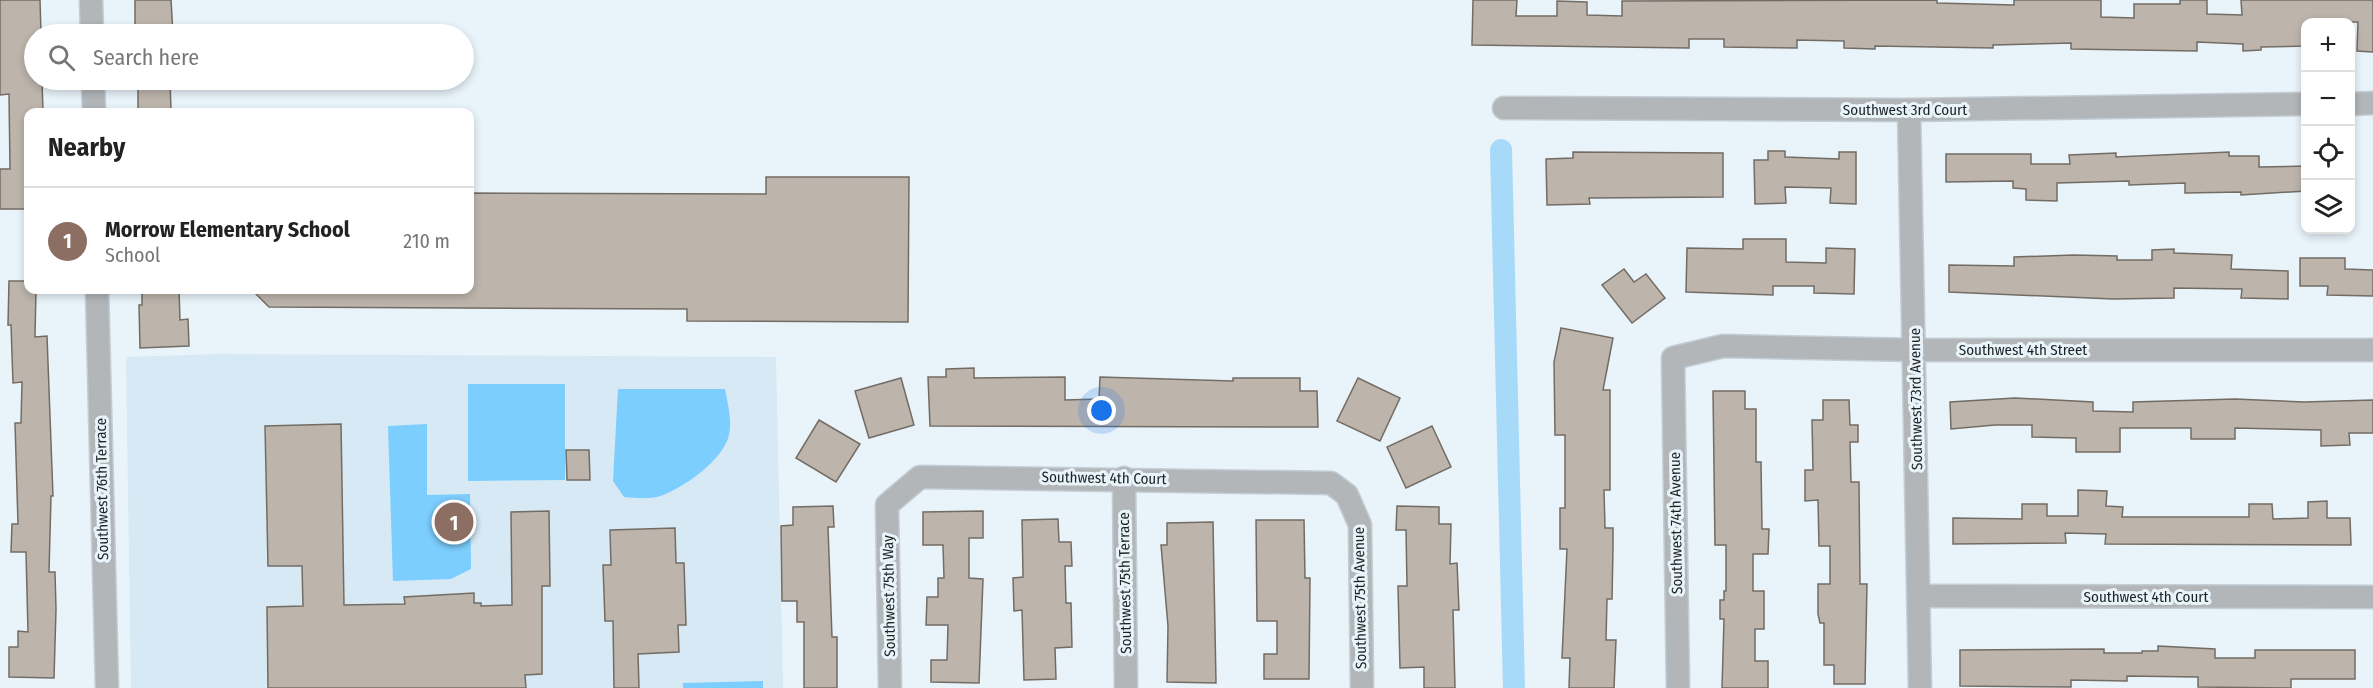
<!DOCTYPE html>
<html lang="en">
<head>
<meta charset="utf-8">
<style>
  body { margin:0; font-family:"Fira Sans Condensed",sans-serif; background:#f2f2f2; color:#222 }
  .controls { position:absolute; right:18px; top:18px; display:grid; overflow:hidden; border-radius:12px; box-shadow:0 3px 9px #0003 }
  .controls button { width:54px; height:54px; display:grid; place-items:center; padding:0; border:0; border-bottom:2px solid #e0e0e0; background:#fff; color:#222; font:30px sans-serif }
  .you { position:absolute; left:1102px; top:411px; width:21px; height:21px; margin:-15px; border:4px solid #fff; border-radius:50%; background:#1a73e8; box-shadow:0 0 0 9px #1a73e833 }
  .badge { display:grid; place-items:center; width:39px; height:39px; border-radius:50%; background:#2563eb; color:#fff; font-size:20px; font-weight:700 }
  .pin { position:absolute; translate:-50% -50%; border:3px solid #fff; box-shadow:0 2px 6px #0006 }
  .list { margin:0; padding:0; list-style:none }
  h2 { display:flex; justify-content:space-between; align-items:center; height:78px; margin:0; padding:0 24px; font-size:26px }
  h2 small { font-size:20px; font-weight:400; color:#767676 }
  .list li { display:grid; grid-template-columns:39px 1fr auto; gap:18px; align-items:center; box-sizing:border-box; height:108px; padding:0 24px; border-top:2px solid #e0e0e0 }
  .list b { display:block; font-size:22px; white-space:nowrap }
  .list p { margin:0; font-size:20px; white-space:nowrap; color:#767676 }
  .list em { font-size:20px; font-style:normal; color:#767676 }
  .icon { flex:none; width:33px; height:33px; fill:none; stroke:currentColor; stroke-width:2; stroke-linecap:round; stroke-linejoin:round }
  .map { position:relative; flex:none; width:2373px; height:688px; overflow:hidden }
  .search { position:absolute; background:#fff; box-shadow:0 3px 9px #0003; left:24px; top:24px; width:450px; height:66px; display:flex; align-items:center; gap:15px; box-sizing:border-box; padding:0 21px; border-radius:33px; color:#767676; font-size:22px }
  .panel { position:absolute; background:#fff; box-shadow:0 3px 9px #0003; left:24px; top:108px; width:450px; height:186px; border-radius:12px }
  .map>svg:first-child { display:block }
  .built { fill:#d6e9f4 }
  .green { fill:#7ccefe }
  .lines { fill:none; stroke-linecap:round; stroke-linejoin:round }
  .canal { stroke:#a7d9f8; stroke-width:22 }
  .building { fill:#bdb5ac; stroke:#736c64; stroke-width:1.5 }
  .minor-casing { stroke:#c4cdd4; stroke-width:25 }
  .minor { stroke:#b2b6b9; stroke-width:22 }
  .labels { text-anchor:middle; stroke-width:6; stroke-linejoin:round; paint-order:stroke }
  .street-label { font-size:15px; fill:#1e2225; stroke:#e8f3fa }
</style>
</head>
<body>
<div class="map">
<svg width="2373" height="688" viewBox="0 0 2373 688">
  <rect width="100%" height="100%" fill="#e8f3fa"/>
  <polygon class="built" points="220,354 776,357 783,688 131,688 126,357"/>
  <g class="green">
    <polygon points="468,384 565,384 565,480 468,481"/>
    <path d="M618,389H725C728,405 732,420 729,435C723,461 681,490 657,497C647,499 635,498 624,497L613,481Z"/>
    <polygon points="427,424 427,495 470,494 471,569 451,579 393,581 388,426"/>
    <polygon points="763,681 763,688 683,688 683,683"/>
  </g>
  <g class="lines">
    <polyline class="canal" points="1501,150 1514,688"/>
  </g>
  <g class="building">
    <polygon points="0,0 40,0 41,34 34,34 34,80 42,80 43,112 28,112 28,209 0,209 0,169 10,169 9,94 0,95"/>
    <polygon points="135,0 171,0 173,34 135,34"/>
    <polygon points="1473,0 1517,0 1516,16 1557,16 1557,1 1587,2 1587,15 1622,16 1622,1 1937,0 1937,3 2014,5 2014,0 2101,0 2101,17 2134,18 2134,4 2180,4 2180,0 2207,0 2207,14 2242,15 2241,0 2373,0 2373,52 2357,51 2358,22 2306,22 2306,46 2261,47 2261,50 2243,51 2243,44 2197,42 2197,51 2071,49 2071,43 1993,45 1993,48 1875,46 1875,49 1844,48 1844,41 1797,40 1797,48 1724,47 1724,39 1689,39 1689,48 1472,45"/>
    <polygon points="138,80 170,80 171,110 138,112"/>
    <polygon points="1768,151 1785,151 1785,157 1839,159 1839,152 1856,152 1856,204 1830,203 1831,188 1785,187 1786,203 1755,204 1754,160 1768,160"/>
    <polygon points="1573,152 1723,153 1723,197 1589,198 1590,204 1547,205 1546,159 1573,158"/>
    <polygon points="2229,152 2229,156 2259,156 2259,167 2306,166 2306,191 2241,195 2241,192 2185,193 2185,183 2129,185 2129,181 2057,183 2057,201 2026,200 2026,189 2013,188 2013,181 1946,182 1946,154 2031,154 2031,164 2070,164 2069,155 2116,153 2116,157"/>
    <polygon points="766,177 909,177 908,322 687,321 687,309 269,307 252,290 470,290 470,193 766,194"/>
    <polygon points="1743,239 1786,239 1786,262 1826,263 1826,248 1855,249 1854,294 1814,293 1814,286 1773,286 1773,295 1686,292 1687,248 1743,249"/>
    <polygon points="2174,249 2174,253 2232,255 2231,269 2288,271 2288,299 2241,298 2242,289 2174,288 2174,298 2113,299 1949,292 1949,265 2014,266 2014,257 2074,255 2117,256 2117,260 2152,260 2152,250"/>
    <polygon points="2300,258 2345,258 2345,269 2373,270 2373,296 2327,295 2328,286 2300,286"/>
    <polygon points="1624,269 1634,282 1646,274 1665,298 1632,323 1602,285"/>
    <polygon points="9,281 28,281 28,290 36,290 35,337 47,336 53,496 51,496 49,572 55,572 56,609 54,678 9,677 9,647 18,647 18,631 28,632 26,552 11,552 12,524 18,524 15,423 21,423 22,382 13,383 11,325 8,325"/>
    <polygon points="142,290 179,290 180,320 188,319 189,346 140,348 139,305 142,305"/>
    <polygon points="1561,328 1613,338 1603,390 1610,390 1610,490 1604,490 1605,528 1613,528 1613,547 1612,599 1607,599 1606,640 1616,640 1614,688 1569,688 1570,658 1562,658 1567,549 1560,549 1560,508 1565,508 1565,435 1555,435 1554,362"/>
    <polygon points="974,368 974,378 1065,377 1065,400 1099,399 1100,377 1233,381 1233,378 1300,378 1300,391 1317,391 1318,427 930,426 928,377 946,377 946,369"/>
    <polygon points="901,378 914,425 869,438 855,391"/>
    <polygon points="1358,378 1400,398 1380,441 1337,421"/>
    <polygon points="1713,391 1745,391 1745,409 1756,409 1756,462 1761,462 1762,529 1769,529 1768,554 1753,554 1753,591 1764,591 1764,629 1755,629 1755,661 1768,661 1768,688 1722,688 1724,619 1720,619 1720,600 1724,600 1724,591 1726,591 1726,545 1715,545"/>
    <polygon points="2015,398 2093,402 2093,411 2133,412 2133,402 2235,399 2304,402 2373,400 2373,433 2349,433 2350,445 2321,446 2321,430 2235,428 2235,439 2191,439 2191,428 2120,428 2120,452 2076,452 2076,438 2032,437 2032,425 1995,425 1951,429 1950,402"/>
    <polygon points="1823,400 1849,400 1850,425 1858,425 1858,442 1850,442 1851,482 1859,482 1860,584 1867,584 1865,684 1834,684 1834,665 1824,665 1824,623 1820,623 1818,614 1818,584 1830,584 1830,546 1819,546 1818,500 1805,501 1805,470 1813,470 1812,420 1823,420"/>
    <polygon points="819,420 860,444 836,482 796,458"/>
    <polygon points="341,424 344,605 405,604 404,597 474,593 474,603 481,603 481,606 512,605 511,512 549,511 550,586 542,586 542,674 525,675 526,688 268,688 267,607 303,606 302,566 268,566 265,426"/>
    <polygon points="1432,426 1451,467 1406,488 1387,447"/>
    <polygon points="566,450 589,450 590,480 567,480"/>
    <polygon points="2078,490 2107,491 2106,506 2123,507 2122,517 2249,517 2249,504 2272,504 2273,519 2308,518 2308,502 2327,501 2327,518 2350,518 2351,545 2105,544 2106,534 2065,533 2066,543 1953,544 1953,518 2022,519 2022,504 2047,504 2047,516 2078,516"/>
    <polygon points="833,506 834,527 828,527 832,637 837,637 837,688 804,688 804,622 797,622 797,601 782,601 781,526 793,525 793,507"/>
    <polygon points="1397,506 1439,507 1439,524 1451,524 1450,564 1457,563 1459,610 1453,610 1455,688 1424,688 1424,667 1400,668 1398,586 1407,586 1406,530 1396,530"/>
    <polygon points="983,511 983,538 969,538 969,578 983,579 979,683 931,682 931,660 947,660 948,625 926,625 927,597 938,597 938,578 944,578 943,545 923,545 923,512"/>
    <polygon points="1058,519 1059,542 1071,542 1072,566 1065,566 1066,603 1071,603 1072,647 1055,648 1056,679 1024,680 1022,610 1014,611 1013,578 1023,577 1022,520"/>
    <polygon points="1256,520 1304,520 1305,578 1310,578 1309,679 1264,679 1264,654 1277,654 1277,621 1257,621"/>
    <polygon points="1213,522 1216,683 1167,682 1168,626 1161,545 1167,545 1167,523"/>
    <polygon points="675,528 676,563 684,563 686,625 678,625 679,652 638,654 639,688 614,688 613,621 605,621 603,565 611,565 610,530"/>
    <polygon points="2158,646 2215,649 2215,658 2255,658 2255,650 2355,650 2355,679 2291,679 2291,688 2198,687 2198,677 2127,676 2127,681 2071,680 2071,687 1960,686 1960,650 2104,649 2104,653 2142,653 2142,651 2158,651"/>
  </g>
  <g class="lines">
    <defs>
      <g id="minor">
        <polyline points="91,0 92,34"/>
        <polyline points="93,80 94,112"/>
        <polyline points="2350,104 2373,103"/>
        <polyline points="1504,108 1909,110 2306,104"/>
        <polyline points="1909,110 1920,688"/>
        <polyline points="97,290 107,688"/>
        <polyline points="1124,478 1126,688"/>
        <polyline points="1920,596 2373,597"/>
        <polyline points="890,688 887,505 920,477 1331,483 1347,495 1360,525 1362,688"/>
        <polyline points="1678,688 1673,358 1723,346 1915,350 2373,350"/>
      </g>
    </defs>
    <use href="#minor" class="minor-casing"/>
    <use href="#minor" class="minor"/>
  </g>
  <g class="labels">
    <g class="street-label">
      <text x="1905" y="115">Southwest 3rd Court</text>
      <text x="2023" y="355">Southwest 4th Street</text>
      <text transform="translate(1916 399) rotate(-91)" y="5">Southwest 73rd Avenue</text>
      <text transform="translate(1104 478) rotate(1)" y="5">Southwest 4th Court</text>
      <text transform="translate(102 489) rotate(-91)" y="5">Southwest 76th Terrace</text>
      <text transform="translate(1676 523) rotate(-91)" y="5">Southwest 74th Avenue</text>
      <text transform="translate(1125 583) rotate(-91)" y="5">Southwest 75th Terrace</text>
      <text transform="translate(889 596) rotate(-91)" y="5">Southwest 75th Way</text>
      <text x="2146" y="602">Southwest 4th Court</text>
      <text transform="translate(1360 598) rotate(-91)" y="5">Southwest 75th Avenue</text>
    </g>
  </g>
</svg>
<div class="controls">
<button>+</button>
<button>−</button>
<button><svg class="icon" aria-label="locate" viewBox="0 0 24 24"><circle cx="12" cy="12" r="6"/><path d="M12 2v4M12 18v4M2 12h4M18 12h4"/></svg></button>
<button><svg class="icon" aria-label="layers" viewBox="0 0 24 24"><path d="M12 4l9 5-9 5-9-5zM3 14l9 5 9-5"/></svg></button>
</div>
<div class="you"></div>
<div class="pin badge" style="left:454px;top:522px;background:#8d6e63">1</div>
<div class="search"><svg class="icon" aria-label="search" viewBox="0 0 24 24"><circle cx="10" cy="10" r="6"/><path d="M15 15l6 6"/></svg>Search here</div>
<section class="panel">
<h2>Nearby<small></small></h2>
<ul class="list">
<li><span class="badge" style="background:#8d6e63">1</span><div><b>Morrow Elementary School</b><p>School</p></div><em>210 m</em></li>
</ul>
</section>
</div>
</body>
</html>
